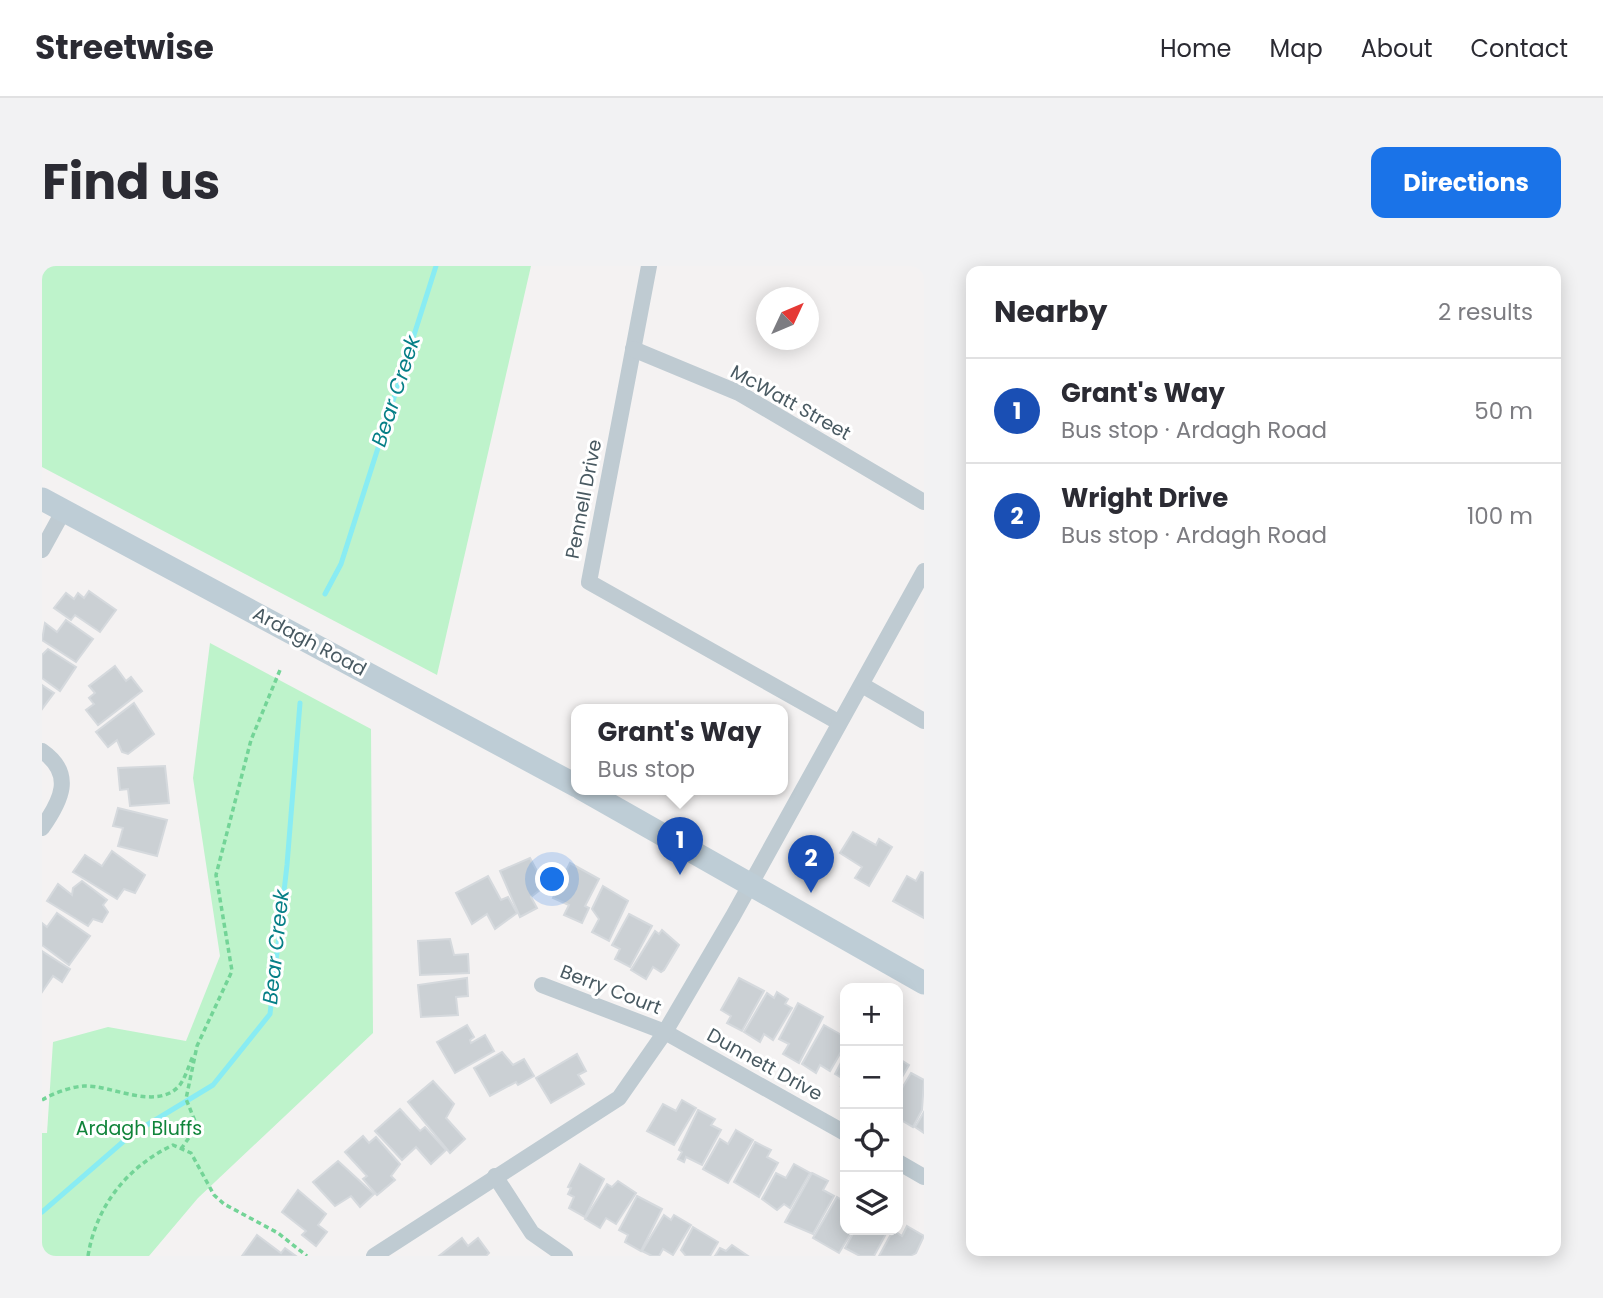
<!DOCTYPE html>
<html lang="en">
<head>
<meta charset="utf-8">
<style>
  body { margin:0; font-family:Poppins,sans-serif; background:#f2f2f3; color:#2b2b33 }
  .controls { position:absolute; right:21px; bottom:21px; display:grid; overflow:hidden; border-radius:14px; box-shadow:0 4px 18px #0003 }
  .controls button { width:63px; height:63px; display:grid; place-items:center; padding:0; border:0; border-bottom:2px solid #e1e1e2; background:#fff; color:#2b2b33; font:35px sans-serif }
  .compass { position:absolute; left:714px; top:21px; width:63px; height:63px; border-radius:50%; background:#fff; box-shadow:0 4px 18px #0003; rotate:46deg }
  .you { position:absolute; left:511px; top:614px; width:24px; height:24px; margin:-18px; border:5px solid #fff; border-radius:50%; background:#1a73e8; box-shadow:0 0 0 10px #1a73e833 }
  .badge { display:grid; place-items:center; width:46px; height:46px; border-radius:50%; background:#1a73e8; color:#fff; font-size:23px; font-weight:700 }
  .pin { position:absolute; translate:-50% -58px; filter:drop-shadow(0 2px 4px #0008) }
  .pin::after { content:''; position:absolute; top:37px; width:24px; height:21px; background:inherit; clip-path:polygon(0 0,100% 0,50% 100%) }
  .popup { position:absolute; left:529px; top:438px; width:217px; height:91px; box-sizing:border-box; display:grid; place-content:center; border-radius:14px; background:#fff; filter:drop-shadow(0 2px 5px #0005); font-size:23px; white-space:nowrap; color:#7c7c81 }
  .popup b { font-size:26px; color:#2b2b33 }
  .popup::after { content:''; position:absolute; left:50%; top:100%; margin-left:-14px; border:14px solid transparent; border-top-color:#fff }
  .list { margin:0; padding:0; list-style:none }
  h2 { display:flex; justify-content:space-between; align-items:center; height:91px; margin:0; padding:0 28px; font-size:30px }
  h2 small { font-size:23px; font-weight:400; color:#7c7c81 }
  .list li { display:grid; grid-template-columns:46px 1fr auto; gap:21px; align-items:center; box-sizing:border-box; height:105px; padding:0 28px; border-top:2px solid #e1e1e2 }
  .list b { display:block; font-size:26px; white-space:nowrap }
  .list p { margin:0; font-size:23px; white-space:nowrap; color:#7c7c81 }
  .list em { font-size:23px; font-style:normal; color:#7c7c81 }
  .icon { flex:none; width:38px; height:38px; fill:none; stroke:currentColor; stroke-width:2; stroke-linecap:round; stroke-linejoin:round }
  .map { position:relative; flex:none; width:882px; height:990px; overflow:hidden; border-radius:14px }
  header { display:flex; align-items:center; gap:42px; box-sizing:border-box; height:98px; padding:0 35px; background:#fff; border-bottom:2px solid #e1e1e2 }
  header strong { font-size:33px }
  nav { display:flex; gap:38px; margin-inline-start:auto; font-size:24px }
  .intro { display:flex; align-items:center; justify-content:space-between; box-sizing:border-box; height:168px; padding:0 42px }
  h1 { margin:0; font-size:49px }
  .button { padding:18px 32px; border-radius:14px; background:#1a73e8; color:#fff; font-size:24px; font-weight:700 }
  main { display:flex; gap:42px; padding:0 42px }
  aside { flex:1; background:#fff; border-radius:14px; box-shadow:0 4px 18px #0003 }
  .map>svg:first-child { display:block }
  .green { fill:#bef3cb }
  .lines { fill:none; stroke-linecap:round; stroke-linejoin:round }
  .stream { stroke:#89ecf3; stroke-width:5 }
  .building { fill:#cbd0d4; stroke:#d5d9dd; stroke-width:2 }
  .path { stroke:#73d497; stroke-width:3.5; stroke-dasharray:5 3.5; stroke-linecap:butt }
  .street { stroke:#bfcbd2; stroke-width:16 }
  .secondary { stroke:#becdd6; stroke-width:23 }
  .labels { text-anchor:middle; stroke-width:6; stroke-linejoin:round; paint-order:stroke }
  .street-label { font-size:19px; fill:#485961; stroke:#fff }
  .park-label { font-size:19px; fill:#10843a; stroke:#fff }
  .water-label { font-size:21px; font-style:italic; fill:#067f87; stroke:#fff }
</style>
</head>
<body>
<header>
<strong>Streetwise</strong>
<nav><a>Home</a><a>Map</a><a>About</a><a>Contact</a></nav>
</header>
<div class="intro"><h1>Find us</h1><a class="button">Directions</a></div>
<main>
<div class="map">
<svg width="882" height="990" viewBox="0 0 882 990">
  <rect width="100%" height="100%" fill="#f4f2f2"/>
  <g class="green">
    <polygon points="0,0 489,0 395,409 0,201"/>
    <polygon points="168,377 329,463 331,767 156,932 107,990 0,990 0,867 5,867 11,776 66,761 144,775 178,690 151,512"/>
  </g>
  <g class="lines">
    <g class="stream">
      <polyline points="283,328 299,298 394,0"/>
      <polyline points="0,946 90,868 171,819 228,748 245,599 258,437"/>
    </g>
  </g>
  <g class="building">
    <polygon points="47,325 74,344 58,366 33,349 29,354 12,342 24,327 32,333 36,327 42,332"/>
    <polygon points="24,354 51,373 34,396 0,374 3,357 15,366"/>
    <polygon points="6,383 34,401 18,425 0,412 0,389"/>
    <polygon points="73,400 84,415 89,411 100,425 56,459 44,444 52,438 47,432 53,427 47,420"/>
    <polygon points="0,419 12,427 0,443"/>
    <polygon points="92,437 112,468 86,488 80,486 75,474 66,481 54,466"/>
    <polygon points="123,500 127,537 88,540 86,523 78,524 76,502"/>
    <polygon points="76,542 125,554 115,590 76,580 81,562 71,560"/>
    <polygon points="811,566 834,579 837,573 850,581 827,620 813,612 820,601 798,587"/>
    <polygon points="70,585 103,609 93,627 82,623 75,633 31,606 43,589 60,600"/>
    <polygon points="488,592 503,620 489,631 495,642 478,651 458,605"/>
    <polygon points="528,597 557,613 543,640 547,642 540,657 522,649 527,639 511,632"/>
    <polygon points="879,606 882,607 882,652 851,635 865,610 874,615"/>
    <polygon points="446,610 459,634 466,631 475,647 453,663 445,648 430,658 414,627"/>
    <polygon points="40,615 65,634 61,639 66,646 60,656 51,653 46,660 5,635 16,618 30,629 31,622"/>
    <polygon points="561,620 586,635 567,675 550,666 557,653 550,643"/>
    <polygon points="15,647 48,670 27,699 0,679 0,657 5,661"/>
    <polygon points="587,648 610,660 588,701 573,693 578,683 570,679"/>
    <polygon points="620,664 637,679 622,704 619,706 611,701 604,713 589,704 613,665 617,668"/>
    <polygon points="408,673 412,689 426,688 427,707 378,709 376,675"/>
    <polygon points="0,685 28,703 20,716 11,710 0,726"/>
    <polygon points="425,712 426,730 414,731 416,749 379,751 376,719"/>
    <polygon points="697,712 722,725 700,765 685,757 689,750 679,744"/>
    <polygon points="735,726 746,733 743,738 750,742 731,774 722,768 718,776 702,766 725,727 732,732"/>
    <polygon points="756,737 781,751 757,797 741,788 747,778 737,773"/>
    <polygon points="425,759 432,771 428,774 429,777 443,769 452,785 413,807 395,776"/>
    <polygon points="782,759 803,771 803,779 788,805 778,799 774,807 760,798"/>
    <polygon points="460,786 471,799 482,793 492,810 476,819 474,816 448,830 432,802"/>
    <polygon points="535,788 544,805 536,809 542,818 509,837 494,812"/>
    <polygon points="803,789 803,822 799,820 803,814 793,808"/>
    <polygon points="856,792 867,799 856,818"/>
    <polygon points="869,807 882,814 880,844 871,861 856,852 859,846 856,844 856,829"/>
    <polygon points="391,815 412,838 404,852 423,873 408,887 366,836"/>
    <polygon points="640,834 654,842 632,879 605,865 621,838 634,845"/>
    <polygon points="358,843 378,865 383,861 404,884 389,898 374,881 360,894 333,865"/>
    <polygon points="656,844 673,853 669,859 679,864 660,899 644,891 642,896 636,893 640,886 637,884"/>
    <polygon points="882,846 882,867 873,861"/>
    <polygon points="694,864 711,874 686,917 661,903 678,873 686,878"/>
    <polygon points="321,870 327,877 334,871 358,898 349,910 353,914 335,929 321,913 325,910 303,886"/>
    <polygon points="713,876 729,884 725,891 736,897 717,931 692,916"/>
    <polygon points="296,895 332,928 318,941 309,930 293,940 271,916"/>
    <polygon points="538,898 562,913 543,951 527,942 532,931 526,928 529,922 526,921"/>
    <polygon points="752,898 768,907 748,942 742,938 735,944 720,933 734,907 744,912"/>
    <polygon points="770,907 786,915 781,924 792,930 771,968 743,956"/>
    <polygon points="576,915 594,927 574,958 564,952 558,962 543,953 565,918 570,921"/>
    <polygon points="256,924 284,948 276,959 285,966 274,980 260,969 264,965 240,946"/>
    <polygon points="595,930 620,943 599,985 583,976 586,969 577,964"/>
    <polygon points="795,931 803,936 803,964 811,964 797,987 771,972"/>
    <polygon points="622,949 629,954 632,949 649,959 631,989 621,983 617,990 610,990 600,985"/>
    <polygon points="865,960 882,970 874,987 869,990 837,990 848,970 854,966 860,970"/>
    <polygon points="651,961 676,976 668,990 644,990 639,984"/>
    <polygon points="813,964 846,964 832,990 818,990 803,982"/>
    <polygon points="215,969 239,987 243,982 254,990 200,990"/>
    <polygon points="420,972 426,980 436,972 447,987 444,990 397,990"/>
    <polygon points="690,979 706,990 673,990 678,982 684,985"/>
  </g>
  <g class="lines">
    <g class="path">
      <path d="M0,834C12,827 28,821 42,820C70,819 114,845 137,820C143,813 147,799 151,790"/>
      <polyline points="139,883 155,860 144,833 155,780 190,705 174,609 209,474 238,404"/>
      <path d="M46,990C54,940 85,901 131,879L149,887L172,929L182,938L236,967L265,990"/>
    </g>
    <g class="street">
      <polyline points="607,0 547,316 796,456"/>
      <polyline points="591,83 697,127 882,236"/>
      <polyline points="0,284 22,244"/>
      <polyline points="820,419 882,455"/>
      <path d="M0,485C33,508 19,535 0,562"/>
      <polyline points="500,719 623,766 803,867"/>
      <polyline points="856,896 882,911"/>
      <polyline points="453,910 490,967 523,990"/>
      <polyline points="332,990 577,832 623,766 691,650 882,305"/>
    </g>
    <g class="secondary">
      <polyline points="0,233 535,520"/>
      <polyline points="540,523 882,717"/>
    </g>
  </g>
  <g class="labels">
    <g class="street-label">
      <text transform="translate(749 136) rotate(29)" y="7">McWatt Street</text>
      <text transform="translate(541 233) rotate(-79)" y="7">Pennell Drive</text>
      <text transform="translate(268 375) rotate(28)" y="7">Ardagh Road</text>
      <text transform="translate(569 723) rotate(21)" y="7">Berry Court</text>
      <text transform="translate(723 798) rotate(29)" y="7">Dunnett Drive</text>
    </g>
    <g class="park-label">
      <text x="97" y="869">Ardagh Bluffs</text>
    </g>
    <g class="water-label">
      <text transform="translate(354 125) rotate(-72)" y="7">Bear Creek</text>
      <text transform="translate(234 681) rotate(-84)" y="7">Bear Creek</text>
    </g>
  </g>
</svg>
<div class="controls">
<button>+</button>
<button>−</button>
<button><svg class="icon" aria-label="locate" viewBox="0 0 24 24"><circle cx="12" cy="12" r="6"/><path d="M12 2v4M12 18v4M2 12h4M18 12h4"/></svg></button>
<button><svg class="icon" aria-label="layers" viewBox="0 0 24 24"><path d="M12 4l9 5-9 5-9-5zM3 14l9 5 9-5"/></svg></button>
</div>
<svg class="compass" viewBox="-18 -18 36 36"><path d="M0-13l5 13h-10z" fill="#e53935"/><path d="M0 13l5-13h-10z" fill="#7c7c81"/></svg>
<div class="you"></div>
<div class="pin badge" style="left:638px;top:609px;background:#1a4fb4">1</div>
<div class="popup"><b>Grant's Way</b>Bus stop</div>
<div class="pin badge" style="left:769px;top:627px;background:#1a4fb4">2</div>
</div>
<aside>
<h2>Nearby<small>2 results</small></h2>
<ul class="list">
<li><span class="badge" style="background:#1a4fb4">1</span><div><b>Grant's Way</b><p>Bus stop · Ardagh Road</p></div><em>50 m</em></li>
<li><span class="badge" style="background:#1a4fb4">2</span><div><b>Wright Drive</b><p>Bus stop · Ardagh Road</p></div><em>100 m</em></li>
</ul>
</aside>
</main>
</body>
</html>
